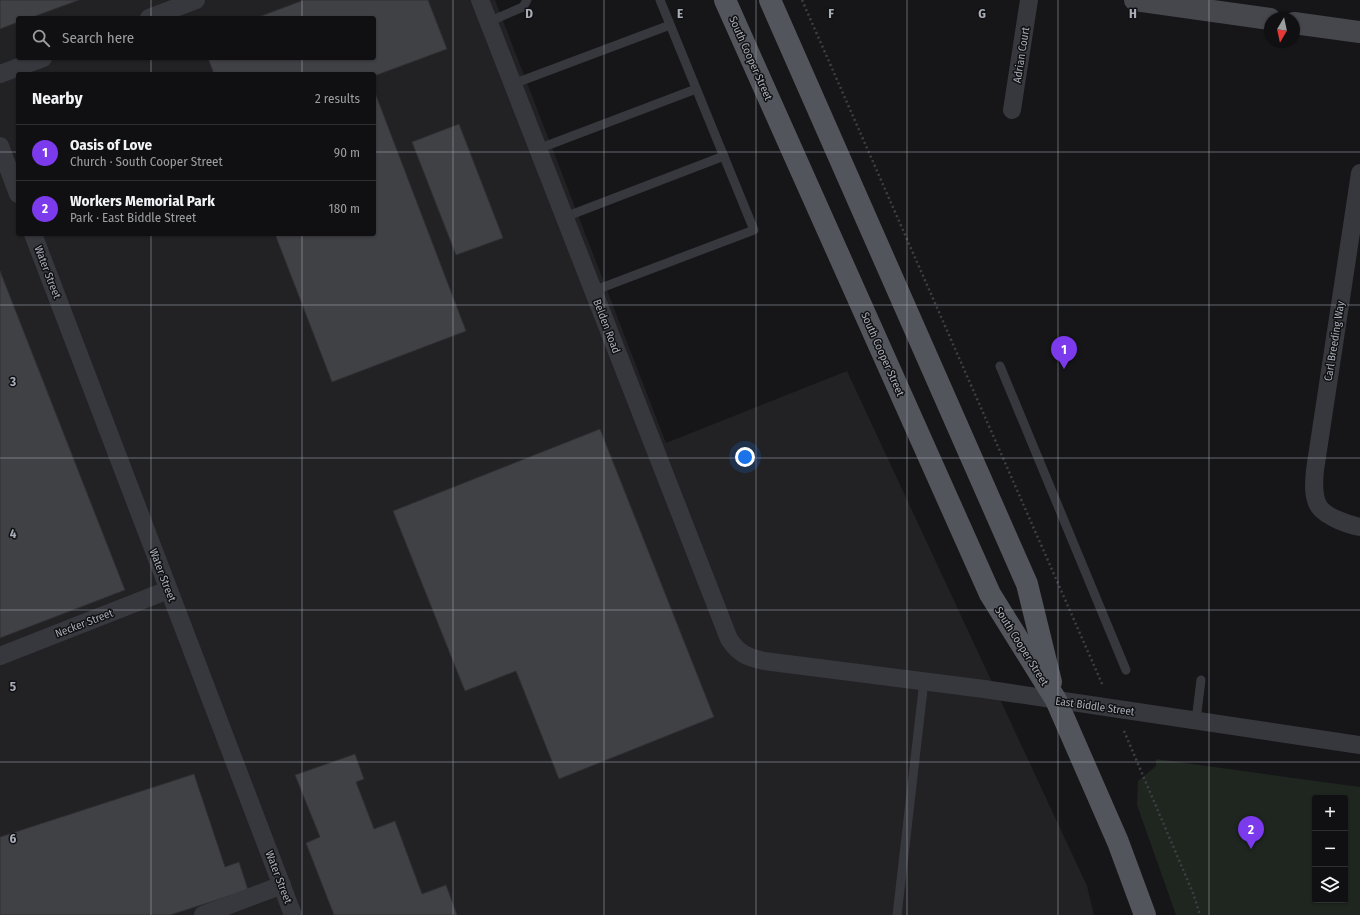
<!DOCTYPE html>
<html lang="en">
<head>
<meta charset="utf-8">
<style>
  body { margin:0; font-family:"Fira Sans Condensed",sans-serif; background:#19191b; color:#f1f3f6 }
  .controls { position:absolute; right:12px; bottom:12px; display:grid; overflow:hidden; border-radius:4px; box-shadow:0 1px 3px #0004 }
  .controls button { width:36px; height:36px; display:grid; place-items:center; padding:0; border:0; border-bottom:1px solid #303032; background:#101012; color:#f1f3f6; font:20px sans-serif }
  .compass { position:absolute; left:1264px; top:12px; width:36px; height:36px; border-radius:50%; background:#101012; box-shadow:0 1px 3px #0004; rotate:189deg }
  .you { position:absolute; left:745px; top:457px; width:14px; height:14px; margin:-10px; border:3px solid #fff; border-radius:50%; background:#1a73e8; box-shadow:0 0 0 6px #1a73e833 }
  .badge { display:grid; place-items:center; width:26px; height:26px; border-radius:50%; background:#7c3aed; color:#fff; font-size:13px; font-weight:700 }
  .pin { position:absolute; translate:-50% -33px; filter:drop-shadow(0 1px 2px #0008) }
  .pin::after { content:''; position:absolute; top:21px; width:14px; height:12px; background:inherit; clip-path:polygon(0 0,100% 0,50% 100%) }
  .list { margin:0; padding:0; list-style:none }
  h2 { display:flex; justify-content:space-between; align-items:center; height:52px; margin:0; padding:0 16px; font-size:17px }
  h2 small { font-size:13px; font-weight:400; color:#9c9d9f }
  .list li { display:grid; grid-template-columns:26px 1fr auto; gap:12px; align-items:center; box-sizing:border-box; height:56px; padding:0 16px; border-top:1px solid #303032 }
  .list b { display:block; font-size:15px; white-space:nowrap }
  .list p { margin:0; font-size:13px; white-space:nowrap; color:#9c9d9f }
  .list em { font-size:13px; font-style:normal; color:#9c9d9f }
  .icon { flex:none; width:22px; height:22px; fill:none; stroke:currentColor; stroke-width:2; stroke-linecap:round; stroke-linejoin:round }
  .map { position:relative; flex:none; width:1360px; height:915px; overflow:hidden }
  .search { position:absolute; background:#101012; box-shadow:0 1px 3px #0004; left:16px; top:16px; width:360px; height:44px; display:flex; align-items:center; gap:10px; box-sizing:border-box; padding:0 14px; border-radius:4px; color:#9c9d9f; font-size:15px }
  .panel { position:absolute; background:#101012; box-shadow:0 1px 3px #0004; left:16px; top:72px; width:360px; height:164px; border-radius:4px }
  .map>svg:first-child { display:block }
  .built { fill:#222225; fill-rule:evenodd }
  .green { fill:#1e261f; fill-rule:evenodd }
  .building { fill:#404145; stroke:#303034 }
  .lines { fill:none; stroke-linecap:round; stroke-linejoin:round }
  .path { stroke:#3d3f44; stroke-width:2.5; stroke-dasharray:2 3; stroke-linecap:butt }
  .lane { stroke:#37383d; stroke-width:9 }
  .street { stroke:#37383d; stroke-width:18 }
  .secondary { stroke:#45474d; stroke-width:22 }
  .primary { stroke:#53555c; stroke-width:22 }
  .grid { fill:none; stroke:#a8adb8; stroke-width:1; stroke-opacity:0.55 }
  .labels { text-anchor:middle; stroke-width:3; stroke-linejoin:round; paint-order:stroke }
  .street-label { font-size:11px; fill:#a8adb8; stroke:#111113 }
  .grid-label { font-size:13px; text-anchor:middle; font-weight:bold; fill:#a8adb8; stroke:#111113; stroke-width:3; stroke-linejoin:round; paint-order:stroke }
</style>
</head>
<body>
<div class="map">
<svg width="1360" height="915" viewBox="0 0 1360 915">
  <rect width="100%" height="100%" fill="#161618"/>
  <path class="built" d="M0,0H495L666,443L847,371L1087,886L1094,915H0ZM18,18H374V58H18ZM18,74H374V234H18Z"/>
  <path class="green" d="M1156,759L1360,787V915H1176L1137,805L1138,781L1156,766ZM1315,798H1345V900H1315Z"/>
  <g class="building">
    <polygon points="0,0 79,0 30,18 18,18 18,22 0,29"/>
    <polygon points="304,0 428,0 447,49 374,76 374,74 214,74 208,58 374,58 374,18 256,18"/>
    <polygon points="374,90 466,331 332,382 275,234 374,234"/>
    <polygon points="459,124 503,238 456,255 412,142"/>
    <polygon points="0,271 125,590 0,638"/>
    <polygon points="600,429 714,717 559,779 516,671 465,691 393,511"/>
    <polygon points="355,754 364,779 356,782 374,829 395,821 422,894 446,885 457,915 334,915 306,843 320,837 295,775"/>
    <polygon points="194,774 225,867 239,862 248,890 170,915 0,915 0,837"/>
  </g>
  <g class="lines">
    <g class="path">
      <polyline points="802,0 1103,686"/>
      <polyline points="1124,731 1193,893 1200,915"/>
    </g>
    <g class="lane">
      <polyline points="488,22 523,7 527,0"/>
      <polyline points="513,84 670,25"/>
      <polyline points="538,149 696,89"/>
      <polyline points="565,217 724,156"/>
      <polyline points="593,291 754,230 660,0"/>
      <polyline points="1000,366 1126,670"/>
      <polyline points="1196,720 1201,680"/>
      <polyline points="897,915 924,681"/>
    </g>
    <g class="street">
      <path d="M480,0L729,639C739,654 747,657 764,661L984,689L1360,745"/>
      <polyline points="149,18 196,0"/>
      <polyline points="0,74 43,58"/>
      <polyline points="1012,110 1029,0"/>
      <polyline points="0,146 18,194"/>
      <path d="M1360,173L1315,470C1314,481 1312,498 1320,508C1327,517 1349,525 1360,527"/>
      <polyline points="33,234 293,915"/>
      <polyline points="0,656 168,590"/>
      <polyline points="203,915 282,885"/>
    </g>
    <g class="secondary">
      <polyline points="1135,0 1270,19"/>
      <polyline points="1294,23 1360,32"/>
    </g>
    <g class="primary">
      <polyline points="725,0 990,594 1056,700 1118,842 1145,915"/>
      <polyline points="770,0 1027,584 1051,682"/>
    </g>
  </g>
  <path class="grid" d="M151,0V18M302,0V18M453,0V915M604,0V915M756,0V915M907,0V915M1058,0V915M1209,0V915M151,58V74M302,58V74M0,152H18M374,152H1360M151,234V915M302,234V915M0,305H1360M0,458H1360M0,610H1360M0,762H1360"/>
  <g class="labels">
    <g class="street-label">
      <text transform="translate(1021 55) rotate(-81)" y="4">Adrian Court</text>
      <text transform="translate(751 58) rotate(66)" y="4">South Cooper Street</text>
      <text transform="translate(48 272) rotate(69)" y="4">Water Street</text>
      <text transform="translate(607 326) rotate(69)" y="4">Belden Road</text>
      <text transform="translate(1334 341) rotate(-81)" y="4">Carl Breeding Way</text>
      <text transform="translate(883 354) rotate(66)" y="4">South Cooper Street</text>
      <text transform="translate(163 575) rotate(69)" y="4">Water Street</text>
      <text transform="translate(84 623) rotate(-21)" y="4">Necker Street</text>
      <text transform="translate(1022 646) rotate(58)" y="4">South Cooper Street</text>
      <text transform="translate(1095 706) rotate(8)" y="4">East Biddle Street</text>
      <text transform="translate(279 877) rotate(69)" y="4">Water Street</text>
    </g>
  </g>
  <g class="grid-label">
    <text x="529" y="18">D</text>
    <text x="680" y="18">E</text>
    <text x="831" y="18">F</text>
    <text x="982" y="18">G</text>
    <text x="1133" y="18">H</text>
    <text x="13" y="386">3</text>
    <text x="13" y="538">4</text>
    <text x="13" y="691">5</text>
    <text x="13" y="843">6</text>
  </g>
</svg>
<div class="controls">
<button>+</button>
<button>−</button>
<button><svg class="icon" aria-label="layers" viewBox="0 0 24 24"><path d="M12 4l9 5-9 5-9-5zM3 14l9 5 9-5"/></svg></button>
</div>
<svg class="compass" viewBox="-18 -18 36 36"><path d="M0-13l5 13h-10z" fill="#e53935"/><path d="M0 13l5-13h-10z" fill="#9c9d9f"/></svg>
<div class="you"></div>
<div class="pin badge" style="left:1064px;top:369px">1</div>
<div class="pin badge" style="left:1251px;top:849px">2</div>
<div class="search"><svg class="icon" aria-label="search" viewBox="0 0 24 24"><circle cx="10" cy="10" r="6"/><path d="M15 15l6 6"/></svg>Search here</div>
<section class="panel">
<h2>Nearby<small>2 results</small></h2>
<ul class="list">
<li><span class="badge">1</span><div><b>Oasis of Love</b><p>Church · South Cooper Street</p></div><em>90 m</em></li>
<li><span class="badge">2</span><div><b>Workers Memorial Park</b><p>Park · East Biddle Street</p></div><em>180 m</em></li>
</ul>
</section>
</div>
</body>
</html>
